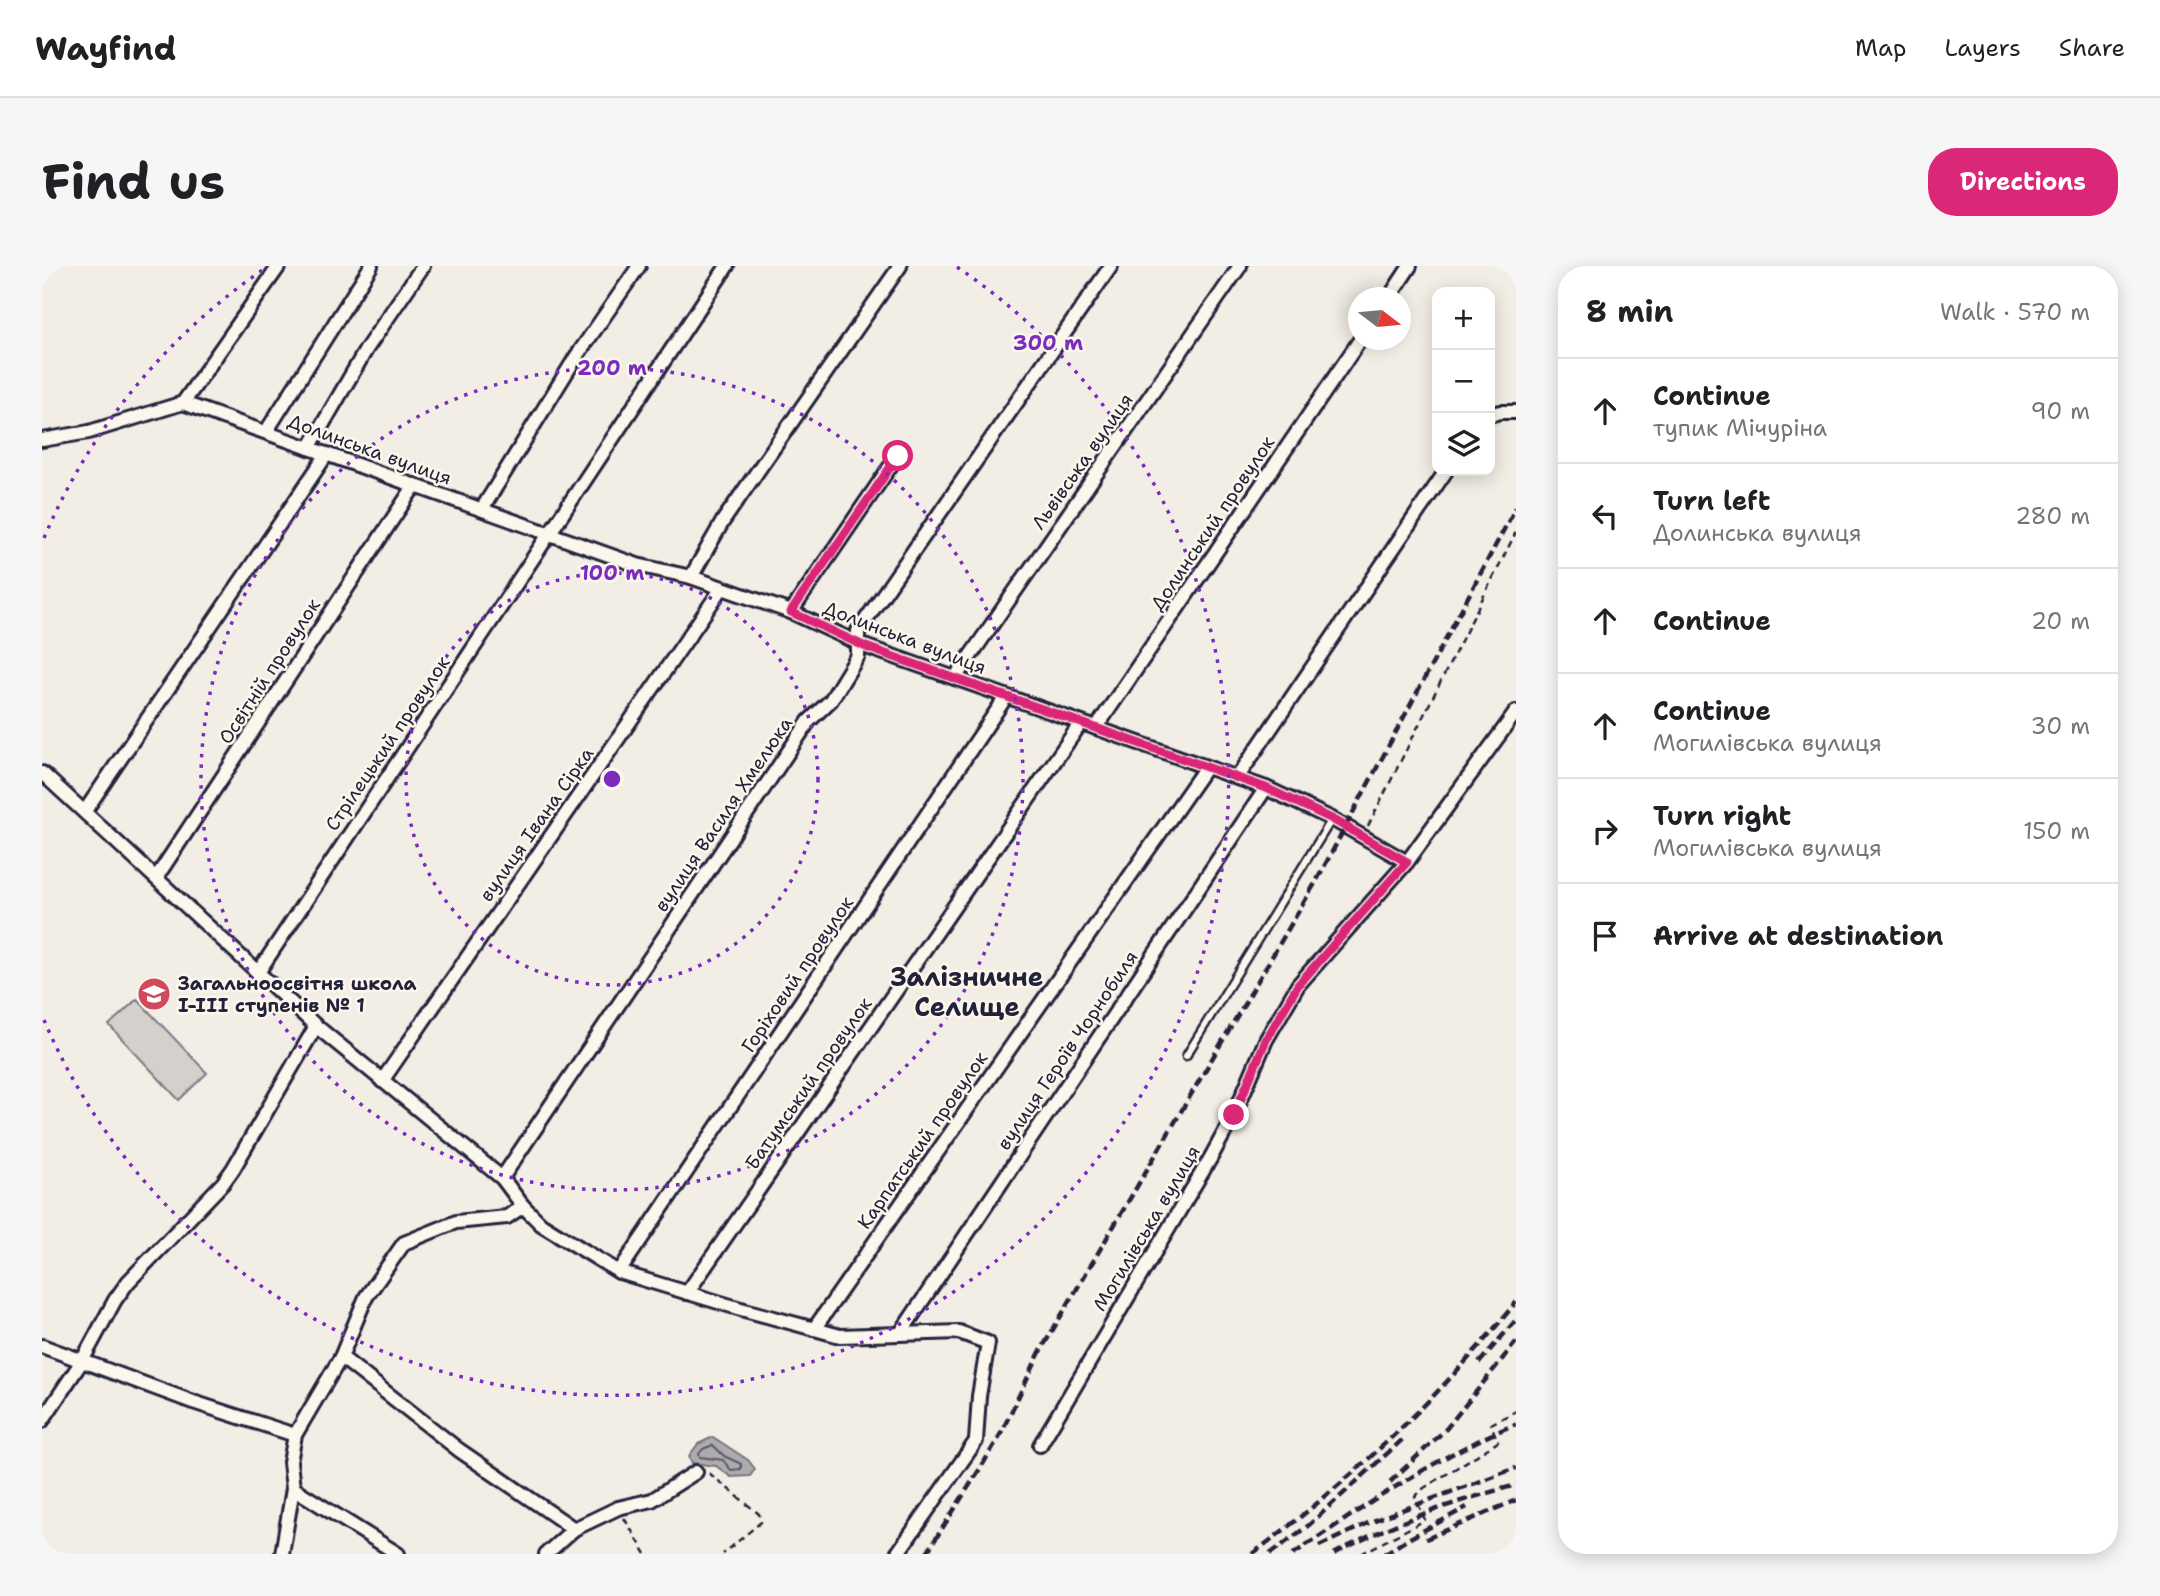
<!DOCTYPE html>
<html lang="en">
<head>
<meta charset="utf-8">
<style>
  body { margin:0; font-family:"Shantell Sans",sans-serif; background:#f6f6f6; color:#202124 }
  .controls { position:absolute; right:21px; top:21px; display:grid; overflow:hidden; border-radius:14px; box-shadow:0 4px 18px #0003 }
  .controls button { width:63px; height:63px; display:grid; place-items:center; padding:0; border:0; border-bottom:2px solid #e0e0e0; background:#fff; color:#202124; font:35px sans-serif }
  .compass { position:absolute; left:1306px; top:21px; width:63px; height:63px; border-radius:50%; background:#fff; box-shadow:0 4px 18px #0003; rotate:106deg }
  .stop { position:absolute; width:21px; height:21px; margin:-16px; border:5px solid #db2777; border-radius:50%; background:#fff }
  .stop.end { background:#db2777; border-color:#fff; box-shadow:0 2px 7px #0008 }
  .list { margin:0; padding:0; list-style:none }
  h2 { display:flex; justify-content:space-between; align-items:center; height:91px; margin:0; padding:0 28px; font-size:30px }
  h2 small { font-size:23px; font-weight:400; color:#757577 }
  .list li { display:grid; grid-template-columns:46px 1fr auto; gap:21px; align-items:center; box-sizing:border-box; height:105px; padding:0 28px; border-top:2px solid #e0e0e0 }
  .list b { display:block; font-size:26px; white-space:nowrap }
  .list p { margin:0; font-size:23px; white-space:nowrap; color:#757577 }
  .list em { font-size:23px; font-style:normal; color:#757577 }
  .icon { flex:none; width:38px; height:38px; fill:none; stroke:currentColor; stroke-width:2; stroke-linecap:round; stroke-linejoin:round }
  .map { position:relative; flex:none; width:1474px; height:1288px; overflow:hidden; border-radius:28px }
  header { display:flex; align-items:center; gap:42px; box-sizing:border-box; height:98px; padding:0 35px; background:#fff; border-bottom:2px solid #e0e0e0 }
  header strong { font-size:33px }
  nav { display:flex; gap:38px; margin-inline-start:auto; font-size:24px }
  .intro { display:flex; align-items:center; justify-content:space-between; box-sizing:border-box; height:168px; padding:0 42px }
  h1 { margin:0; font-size:49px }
  .button { padding:18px 32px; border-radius:28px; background:#db2777; color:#fff; font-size:24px; font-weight:700 }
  main { display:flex; gap:42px; padding:0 42px }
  aside { flex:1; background:#fff; border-radius:28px; box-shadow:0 4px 18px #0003 }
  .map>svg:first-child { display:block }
  .green { fill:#d4d1cc; stroke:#7b7a84; stroke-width:2 }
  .water { fill:#aeabad; stroke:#76747f; stroke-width:2 }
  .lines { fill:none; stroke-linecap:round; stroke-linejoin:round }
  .shore { stroke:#5a5969; stroke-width:2 }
  .service-casing { stroke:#22223b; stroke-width:11 }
  .minor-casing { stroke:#22223b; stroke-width:18 }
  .path { stroke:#22223b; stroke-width:2.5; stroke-dasharray:7 5; stroke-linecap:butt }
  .service { stroke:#fbf7ec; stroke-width:6 }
  .minor { stroke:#fbf7ec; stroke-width:12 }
  .rail { stroke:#22223b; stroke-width:4.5; stroke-dasharray:10 5; stroke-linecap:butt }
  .route { stroke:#db2777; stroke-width:9 }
  .ring { fill:none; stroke:#7b2cbf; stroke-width:3.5; stroke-dasharray:3.5 7 }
  .labels { text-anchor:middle; stroke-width:5; stroke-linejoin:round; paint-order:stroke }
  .street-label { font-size:19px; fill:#22223b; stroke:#fbf7ec }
  .poi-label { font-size:19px; font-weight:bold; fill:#22223b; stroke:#fbf7ec; text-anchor:start }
  .district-label { font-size:26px; font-weight:bold; fill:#22223b; stroke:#fbf7ec }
  .centre { fill:#7b2cbf; stroke:#fbf7ec; stroke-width:3.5 }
  .ring-label { font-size:21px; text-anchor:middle; font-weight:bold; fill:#7b2cbf; stroke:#fbf7ec; stroke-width:5; stroke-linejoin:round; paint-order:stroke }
</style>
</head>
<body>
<header>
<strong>Wayfind</strong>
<nav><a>Map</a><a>Layers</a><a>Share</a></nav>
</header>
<div class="intro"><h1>Find us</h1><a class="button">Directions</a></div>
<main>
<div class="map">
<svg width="1474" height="1288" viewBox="0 0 1474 1288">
  <rect width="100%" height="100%" fill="#f2eee5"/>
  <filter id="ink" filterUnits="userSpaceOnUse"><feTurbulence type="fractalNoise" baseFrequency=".0143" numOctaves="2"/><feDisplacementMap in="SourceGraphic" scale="14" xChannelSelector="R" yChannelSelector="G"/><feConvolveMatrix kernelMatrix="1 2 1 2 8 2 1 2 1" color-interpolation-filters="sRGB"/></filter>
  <g filter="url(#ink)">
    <polygon class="green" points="95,733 165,807 137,834 67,759"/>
    <polygon class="water" points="671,1171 706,1194 713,1203 708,1210 689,1211 674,1200 650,1197 647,1190 656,1178"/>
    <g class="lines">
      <polygon class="shore" points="671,1179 682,1190 699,1198 699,1203 689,1204 681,1194 658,1191 657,1188 661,1183"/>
      <defs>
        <polyline id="service" points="1144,790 1290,553"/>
        <g id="minor">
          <polyline points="1347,32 1368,0"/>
          <polyline points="141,137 595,299 649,311 749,346 825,381 1224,522 1290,553 1365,596"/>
          <polyline points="1448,149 1458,146 1474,146"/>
          <polyline points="224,166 329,0"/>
          <polyline points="0,174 47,166 141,137 237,0"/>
          <polyline points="267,182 325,82 381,0"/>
          <polyline points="440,243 534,91 597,0"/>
          <polyline points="649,311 681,255 858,0"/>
          <polyline points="749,346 856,189"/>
          <polyline points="913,412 1198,0"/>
          <polyline points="1054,462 1318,74"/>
          <polyline points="0,507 274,760 460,912 481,940 499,958 577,1006 699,1043 798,1070 917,1066 946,1077 937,1130 934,1175 855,1288"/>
          <polyline points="1195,512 1404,205"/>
          <polyline points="43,545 285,188"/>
          <polyline points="114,612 373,219"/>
          <polyline points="215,708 685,0"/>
          <polyline points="340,815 680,322"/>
          <polyline points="460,912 767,455 789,434 816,390 816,365 1069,0"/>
          <polyline points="577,1006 964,431"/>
          <polyline points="645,1027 1039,457"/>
          <polyline points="772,1063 1164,501"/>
          <polyline points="858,1068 1224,522"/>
          <polyline points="0,1080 151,1136 253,1169"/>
          <polyline points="299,1091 417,1184 532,1263 576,1242 610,1234 654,1206"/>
          <polyline points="0,1155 40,1095 73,1034 86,1016 181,917 191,903 274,760"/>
          <polyline points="998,1179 1168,893 1192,849 1224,774 1256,719 1365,596 1474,446"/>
          <polyline points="251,1222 356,1288"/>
          <polyline points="240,1288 251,1222 248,1196 253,1169 299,1091 324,1031 362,977 414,956 465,951 481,940"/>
          <polyline points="504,1288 532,1263"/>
        </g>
      </defs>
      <use href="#service" class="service-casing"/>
      <use href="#minor" class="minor-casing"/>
      <g class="path">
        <polyline points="1326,560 1474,266"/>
        <polyline points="667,1207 717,1248 719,1256 681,1288"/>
        <polyline points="582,1252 604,1288"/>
        <polyline points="1319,1288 1383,1254 1373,1231 1382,1222 1456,1176 1449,1158 1474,1145"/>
      </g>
      <use href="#service" class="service"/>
      <use href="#minor" class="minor"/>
      <g class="rail">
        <polyline points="1437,1097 1474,1054"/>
        <polyline points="1348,1216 1404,1163 1474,1076"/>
        <polyline points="1384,1273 1474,1234"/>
        <polyline points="1277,1280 1333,1254 1474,1202"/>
        <polyline points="884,1288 941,1198 957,1171 999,1084 1275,614 1474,241"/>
        <path d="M1210,1288C1308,1216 1398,1131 1474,1036"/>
        <polyline points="1228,1288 1267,1259 1361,1173"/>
        <path d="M1251,1288C1322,1241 1394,1190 1474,1158"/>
        <path d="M1292,1288C1349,1257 1411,1236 1474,1219"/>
        <polyline points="1342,1288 1368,1272 1425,1241"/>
      </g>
    </g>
  </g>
  <g class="lines" filter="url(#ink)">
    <polyline class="route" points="856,190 749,346 824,381 1224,522 1290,553 1365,596 1256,719 1224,774 1192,849"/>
  </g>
  <g class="ring">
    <circle cx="570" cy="513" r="206"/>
    <circle cx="570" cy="513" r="411"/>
    <path d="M2 272A617 617 0 0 1 225 1M915 1A617 617 0 1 1 2 754"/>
  </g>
  <defs>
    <symbol id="school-disc" viewBox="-11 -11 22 22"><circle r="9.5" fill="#d1495b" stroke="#fbf7ec"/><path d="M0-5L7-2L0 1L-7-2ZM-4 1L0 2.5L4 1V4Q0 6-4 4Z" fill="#fff"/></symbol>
  </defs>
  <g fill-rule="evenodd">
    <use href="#school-disc" x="93" y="709" width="38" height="38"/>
  </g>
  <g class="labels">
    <g class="street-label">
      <text transform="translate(328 183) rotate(20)" y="7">Долинська вулиця</text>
      <text transform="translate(1040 195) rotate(-55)" y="7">Львівська вулиця</text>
      <text transform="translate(1170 257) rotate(-56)" y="7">Долинський провулок</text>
      <text transform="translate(863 371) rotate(21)" y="7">Долинська вулиця</text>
      <text transform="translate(227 405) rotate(-57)" y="7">Освітній провулок</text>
      <text transform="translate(345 477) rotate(-56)" y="7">Стрілецький провулок</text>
      <text transform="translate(681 548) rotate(-56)" y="7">вулиця Василя Хмелюка</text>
      <text transform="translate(494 558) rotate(-55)" y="7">вулиця Івана Сірка</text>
      <text transform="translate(755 708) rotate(-56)" y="7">Горіховий провулок</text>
      <text transform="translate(1025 784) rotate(-56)" y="7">вулиця Героїв Чорнобиля</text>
      <text transform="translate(766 817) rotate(-55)" y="7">Батумський провулок</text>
      <text transform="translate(880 874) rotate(-55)" y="7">Карпатський провулок</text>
      <text transform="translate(1104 962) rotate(-59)" y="7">Могилівська вулиця</text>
    </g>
    <g class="poi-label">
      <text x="136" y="724">Загальноосвітня школа<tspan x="136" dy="22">І-ІІІ ступенів № 1</tspan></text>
    </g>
    <g class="district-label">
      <text x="925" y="720">Залізничне<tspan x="925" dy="30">Селище</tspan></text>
    </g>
  </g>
  <circle cx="570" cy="513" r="10" class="centre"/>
  <g class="ring-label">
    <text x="1006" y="84">300 m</text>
    <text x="570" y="109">200 m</text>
    <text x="570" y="314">100 m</text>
  </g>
</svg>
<div class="controls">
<button>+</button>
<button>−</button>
<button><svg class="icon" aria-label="layers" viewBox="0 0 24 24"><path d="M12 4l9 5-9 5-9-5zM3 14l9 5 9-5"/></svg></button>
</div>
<svg class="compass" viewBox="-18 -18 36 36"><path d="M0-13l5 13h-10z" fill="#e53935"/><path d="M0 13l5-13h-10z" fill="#757577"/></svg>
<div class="stop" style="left:856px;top:190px"></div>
<div class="stop end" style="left:1192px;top:849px"></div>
</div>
<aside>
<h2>8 min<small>Walk · 570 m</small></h2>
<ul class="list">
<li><svg class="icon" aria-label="ahead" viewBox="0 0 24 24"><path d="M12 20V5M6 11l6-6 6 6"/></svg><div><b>Continue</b><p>тупик Мічуріна</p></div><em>90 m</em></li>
<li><svg class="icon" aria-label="left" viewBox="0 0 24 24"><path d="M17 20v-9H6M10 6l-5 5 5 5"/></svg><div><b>Turn left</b><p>Долинська вулиця</p></div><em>280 m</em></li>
<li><svg class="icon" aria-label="ahead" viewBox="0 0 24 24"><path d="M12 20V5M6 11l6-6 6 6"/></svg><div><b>Continue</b></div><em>20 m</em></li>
<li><svg class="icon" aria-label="ahead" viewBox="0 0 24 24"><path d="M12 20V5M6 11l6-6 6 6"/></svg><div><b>Continue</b><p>Могилівська вулиця</p></div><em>30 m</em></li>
<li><svg class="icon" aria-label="right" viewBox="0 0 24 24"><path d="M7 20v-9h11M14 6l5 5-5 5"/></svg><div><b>Turn right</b><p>Могилівська вулиця</p></div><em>150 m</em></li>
<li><svg class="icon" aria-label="arrive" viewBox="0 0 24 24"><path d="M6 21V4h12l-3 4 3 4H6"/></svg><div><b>Arrive at destination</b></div></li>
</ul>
</aside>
</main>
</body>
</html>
